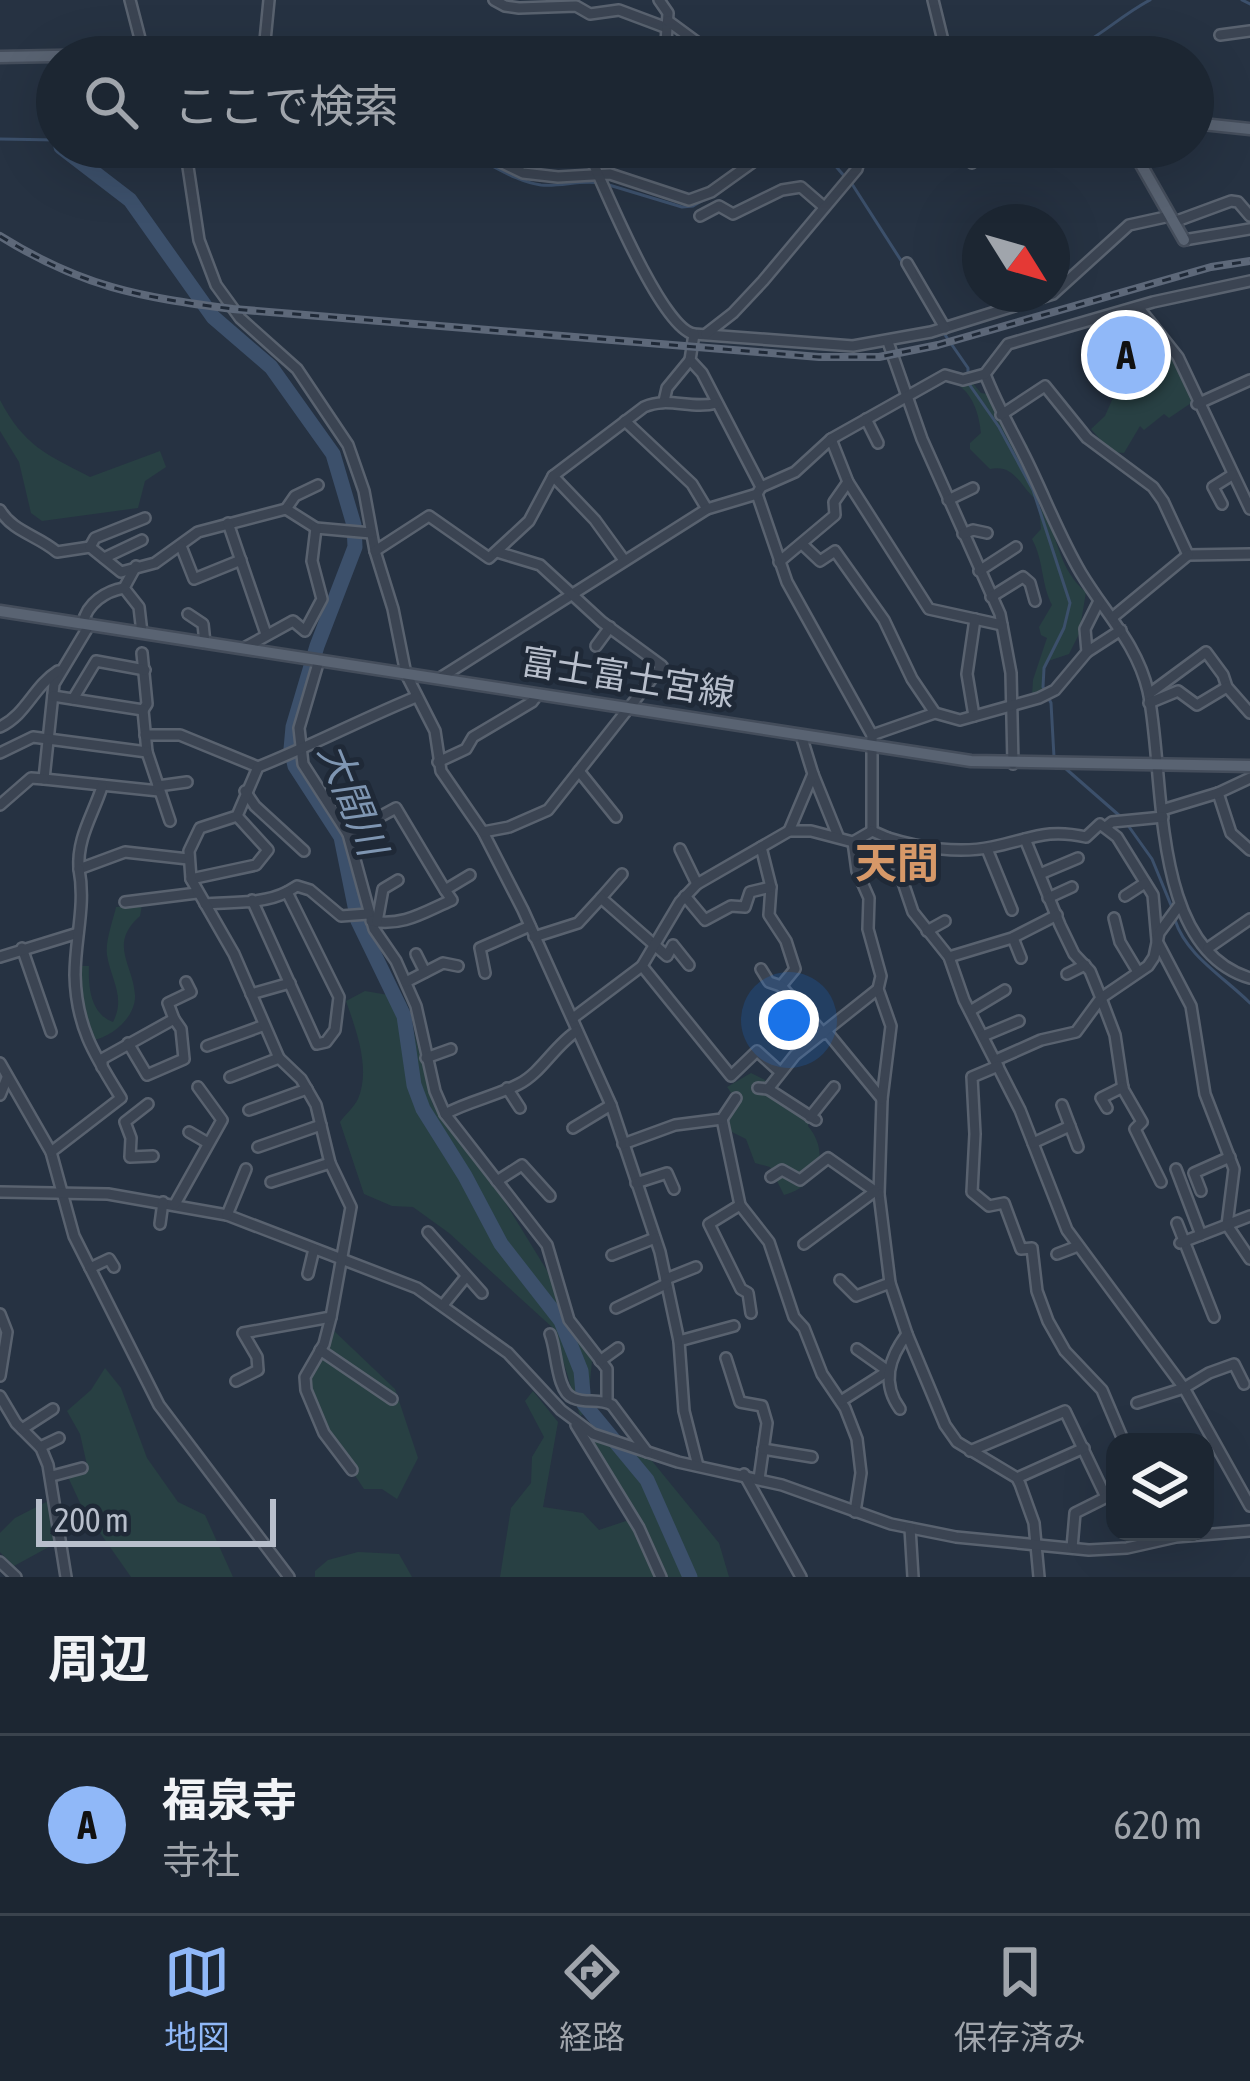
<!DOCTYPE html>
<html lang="ja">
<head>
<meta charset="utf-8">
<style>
  body { margin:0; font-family:"Asap Condensed","Noto Sans JP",sans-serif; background:#29323e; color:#f1f3f6 }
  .controls { position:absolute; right:36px; bottom:36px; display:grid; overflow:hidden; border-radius:24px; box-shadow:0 12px 48px #0002 }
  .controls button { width:108px; height:108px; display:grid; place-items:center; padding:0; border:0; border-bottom:3px solid #3a434d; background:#1c2632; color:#f1f3f6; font:60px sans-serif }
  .compass { position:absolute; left:962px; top:204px; width:108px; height:108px; border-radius:50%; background:#1c2632; box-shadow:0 12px 48px #0002; rotate:127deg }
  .scale { position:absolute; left:36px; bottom:30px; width:240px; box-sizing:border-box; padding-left:12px; border:6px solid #b8bfcc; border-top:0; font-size:33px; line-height:42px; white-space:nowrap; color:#b8bfcc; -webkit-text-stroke:9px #1f2937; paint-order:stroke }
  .you { position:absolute; left:789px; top:1020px; width:42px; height:42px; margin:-30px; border:9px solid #fff; border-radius:50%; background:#1a73e8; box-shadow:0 0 0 18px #1a73e833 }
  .badge { display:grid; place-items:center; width:78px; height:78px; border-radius:50%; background:#90b8f8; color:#111; font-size:39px; font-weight:700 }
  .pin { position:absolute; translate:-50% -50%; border:6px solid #fff; box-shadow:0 3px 12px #0006 }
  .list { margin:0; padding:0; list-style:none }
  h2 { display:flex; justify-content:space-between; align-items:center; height:156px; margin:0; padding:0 48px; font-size:51px }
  h2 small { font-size:39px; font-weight:400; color:#a0a5ac }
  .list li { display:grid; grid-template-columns:78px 1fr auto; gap:36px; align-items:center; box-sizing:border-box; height:180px; padding:0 48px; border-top:3px solid #3a434d }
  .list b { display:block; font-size:45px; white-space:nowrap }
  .list p { margin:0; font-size:39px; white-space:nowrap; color:#a0a5ac }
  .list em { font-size:39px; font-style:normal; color:#a0a5ac }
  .icon { flex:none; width:66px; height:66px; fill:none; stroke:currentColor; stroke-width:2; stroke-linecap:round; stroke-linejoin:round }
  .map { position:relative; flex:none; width:1250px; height:1577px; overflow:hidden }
  .search { position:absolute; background:#1c2632; box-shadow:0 12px 48px #0002; left:36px; right:36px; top:36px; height:132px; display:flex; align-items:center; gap:30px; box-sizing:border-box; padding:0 42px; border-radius:66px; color:#a0a5ac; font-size:45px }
  .sheet { height:336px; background:#1c2632 }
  nav { display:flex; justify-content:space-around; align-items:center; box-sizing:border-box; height:168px; border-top:3px solid #3a434d; background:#1c2632; font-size:33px; color:#a0a5ac }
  nav a { display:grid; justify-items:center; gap:6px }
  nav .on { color:#90b8f8 }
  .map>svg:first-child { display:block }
  .green { fill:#284043 }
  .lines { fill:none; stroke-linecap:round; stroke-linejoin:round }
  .stream { stroke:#3c506b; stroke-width:3 }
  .river { stroke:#3c506b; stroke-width:15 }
  .minor-casing { stroke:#59626f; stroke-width:14 }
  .major-casing { stroke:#444d5b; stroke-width:15 }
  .minor { stroke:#3b4452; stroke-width:9 }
  .major { stroke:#596372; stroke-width:10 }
  .rail-casing { stroke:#5d6879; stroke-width:8 }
  .rail { stroke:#1f2937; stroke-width:3; stroke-dasharray:9; stroke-linecap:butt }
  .labels { text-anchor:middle; stroke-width:10; stroke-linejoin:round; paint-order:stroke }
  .street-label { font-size:36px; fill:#b8bfcc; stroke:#1f2937 }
  .water-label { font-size:39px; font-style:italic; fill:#7f96b2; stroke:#1f2937 }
  .quarter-label { font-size:42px; font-weight:bold; fill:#d69868; stroke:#1f2937 }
</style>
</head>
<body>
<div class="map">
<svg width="1250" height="1577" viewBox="0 0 1250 1577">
  <rect width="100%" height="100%" fill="#263242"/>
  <g class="green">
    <polygon points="1160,339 1175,358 1194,401 1169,418 1164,414 1144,430 1140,426 1124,453 1111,452 1091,429 1105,416 1112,400 1146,375 1137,357"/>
    <path d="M970,380L981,393L987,394L1028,446L1023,467L1048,495H1042L1040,502C1021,491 1017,463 990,469L970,449V443L981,433C979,414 973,393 955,383Z"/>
    <path d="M0,400C24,446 46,454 90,477L160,451L166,467L145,481L138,508L42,521L31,513L19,462L0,431Z"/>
    <path d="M1044,509C1058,540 1060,571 1086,592L1079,634L1069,654L1048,661L1042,674V694L1032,696L1033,680L1047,638L1041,635L1039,627L1052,605C1041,584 1044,561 1032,539L1041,529L1039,510Z"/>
    <path d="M142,905L140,916C108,944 133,964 135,995C136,1017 112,1037 93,1040L87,1035L76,966H89C88,988 91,1014 113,1022C126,997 111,980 107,955C105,941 113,921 116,907Z"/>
    <path d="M365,991L394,996L406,1002L433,1105L489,1176L589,1339L593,1351L587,1412L580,1416L553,1328L449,1233L413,1207L392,1206L364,1194L340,1122C345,1115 354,1107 358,1099C371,1068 356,1030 346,1001Z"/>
    <path d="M751,1073L765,1080L772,1094L810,1117L808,1126C831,1154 818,1186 784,1195L770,1167L755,1163L746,1139L730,1131L724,1121L735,1098L727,1087Z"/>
    <polygon points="332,1329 395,1389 418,1458 397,1499 382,1489 364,1489 326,1432 315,1407 309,1380"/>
    <polygon points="105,1368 121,1388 147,1458 178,1502 205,1515 233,1577 131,1577 82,1507 68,1477 87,1465 80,1434 67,1411 91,1390"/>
    <polygon points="533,1391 558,1422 543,1507 583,1513 599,1530 632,1519 590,1444 594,1440 652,1461 719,1543 729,1577 500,1577 511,1508 531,1483 532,1457 544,1437 525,1401"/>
    <polygon points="52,1499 58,1542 14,1566 0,1552 0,1533 15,1518"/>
    <polygon points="358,1552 399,1554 412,1577 315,1577 315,1571 328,1560"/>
  </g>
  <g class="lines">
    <g class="stream">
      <polyline points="1242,0 1250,4"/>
      <path d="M1054,57C1091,46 1116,18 1150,0"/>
      <polyline points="0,139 57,140"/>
      <polyline points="163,147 402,147"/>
      <path d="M440,147C477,149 504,180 541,185C560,187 580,180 599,183"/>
      <polyline points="802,147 858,161"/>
      <polyline points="770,156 790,147"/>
      <polyline points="827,156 845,177"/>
      <polyline points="868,163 897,166 911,163"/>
      <polyline points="852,184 902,262"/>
      <polyline points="609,185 682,207 693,206 707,198"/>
      <polyline points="943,332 968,368 968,375"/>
      <polyline points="969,384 999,427 1033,490 1070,603 1064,628 1044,668 1043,687 1051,703 1054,757"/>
      <polyline points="1065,768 1121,817"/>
      <polyline points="1127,824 1152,859 1173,910"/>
      <path d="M1175,920C1186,955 1224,977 1250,1003"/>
    </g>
    <polyline class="river" points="61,147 130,200 213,317 271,367 333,454 354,525 355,547 317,646 293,727 291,749 295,766 341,837 358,921 404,1016 414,1085 423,1109 465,1176 501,1244 561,1321 581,1371 584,1404 647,1480 690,1577"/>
    <defs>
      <g id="minor">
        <polyline points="130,0 144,54"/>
        <polyline points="494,0 505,6 519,8 576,6 590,14 619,10 667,28"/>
        <polyline points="659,0 668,13 665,57"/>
        <polyline points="933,0 947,57"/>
        <polyline points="668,21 717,57"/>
        <polyline points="1220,35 1250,31"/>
        <polyline points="1103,50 1105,57"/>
        <polyline points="264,51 269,0"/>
        <polyline points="185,147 199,240 216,285 240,318 297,369 348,445 364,491 375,551 393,609 406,674 435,731 441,771 483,832 523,910 611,1105 660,1252 679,1341 684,1411 698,1466"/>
        <polyline points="470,147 523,173 558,177 610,174 689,200 711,192 774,147"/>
        <path d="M586,147C602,182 661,329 694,334L853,346L931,332L1053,294L1129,225L1170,216"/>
        <path d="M820,147C858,159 904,170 940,147"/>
        <polyline points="955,147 972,163"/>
        <polyline points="1021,147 1031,156"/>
        <polyline points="700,216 719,206 733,214 782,190 801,187 823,206"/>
        <polyline points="1174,222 1231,201 1238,202 1250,216"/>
        <polyline points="1184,240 1250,229"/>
        <polyline points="907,263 945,328"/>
        <polyline points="1139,308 1178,357 1250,509"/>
        <polyline points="694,334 690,360 702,373 761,487 757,494 787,582 872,735 872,831"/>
        <polyline points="706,334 733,313 763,281 857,169 863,147"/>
        <polyline points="888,342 922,439 1000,614 1011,673 1013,764"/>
        <path d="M985,374C996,403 1011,429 1025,457C1044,495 1059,536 1081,573C1105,613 1137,644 1148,691C1166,773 1148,948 1250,978"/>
        <polyline points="664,401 667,388 690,360"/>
        <polyline points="1197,404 1250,380"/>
        <polyline points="1001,415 1045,386 1087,438 1153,487 1163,501 1188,555 1250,554"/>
        <polyline points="866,419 878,443"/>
        <polyline points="625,421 692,484 707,509"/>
        <polyline points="831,439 848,482 929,609 1002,625"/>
        <polyline points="553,476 595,520 624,560"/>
        <polyline points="761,487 795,472 831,439 945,375 963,380 985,374 1008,344 1153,302 1250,281"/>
        <polyline points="948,500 973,488"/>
        <polyline points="1222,504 1213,487 1232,475"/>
        <polyline points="286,509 295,496 318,485"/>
        <path d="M0,510C13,532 37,535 57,552L90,547L121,572L155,563L198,532L286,509L316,528L371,533"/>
        <polyline points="228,523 266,634"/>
        <polyline points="963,534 973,530 987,533"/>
        <polyline points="802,544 820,561 835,551 884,620 912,679 935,713"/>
        <polyline points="181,546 194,579 241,560"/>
        <polyline points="90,547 95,538 145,518"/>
        <path d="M375,551L429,516L489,558L529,521L553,476L644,407C668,396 691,410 717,403"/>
        <polyline points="104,558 142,540"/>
        <polyline points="779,562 835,515 834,502 848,482"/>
        <polyline points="136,566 124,588 139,607 142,633"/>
        <polyline points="979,571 1016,547"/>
        <polyline points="991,597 1023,577 1030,583 1035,601"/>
        <polyline points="188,614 203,624 205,643"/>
        <polyline points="1113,617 1188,555"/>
        <path d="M83,623C87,603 106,591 124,588"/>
        <polyline points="90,624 54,684 44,779 159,791"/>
        <polyline points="596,646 610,627"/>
        <polyline points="244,648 293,621 305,631 322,599 312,561 316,528"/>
        <polyline points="1087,652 1121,630"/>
        <polyline points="142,653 147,704 143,710"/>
        <polyline points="319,660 299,728 303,764 348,834 374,929 396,961 416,1006 435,1091 445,1114 547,1245 569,1320 607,1369 607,1402"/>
        <polyline points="440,678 707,509 757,494"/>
        <polyline points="1149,694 1206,652 1223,675 1227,687 1250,713"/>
        <polyline points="53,696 143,710 147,752 170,821"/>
        <polyline points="73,699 96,661 145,670"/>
        <polyline points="1149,703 1178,691 1197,705 1227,687"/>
        <polyline points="974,716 967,674 975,619"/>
        <path d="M0,727C27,714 33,687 58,671"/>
        <polyline points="145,735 180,735 258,767"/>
        <polyline points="872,735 935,713 960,720 1039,698 1055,690 1087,652 1085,629 1099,601"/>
        <polyline points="0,753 33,737 147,752"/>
        <polyline points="438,762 466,749 473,737 532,702 538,694"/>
        <polyline points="579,771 616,817"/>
        <polyline points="813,774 838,836"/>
        <polyline points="158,786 187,782"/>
        <path d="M102,787C92,817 77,838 79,869L125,852L188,859"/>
        <polyline points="245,791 255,806 304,851"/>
        <polyline points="1218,793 1231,833 1250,850"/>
        <polyline points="0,805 31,778 44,779"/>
        <polyline points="1162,810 1218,793 1250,778"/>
        <polyline points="1107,826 1112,822 1163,817"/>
        <polyline points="356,830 369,846"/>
        <polyline points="789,831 813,774 801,735"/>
        <polyline points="872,831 888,838 913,912 949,957 964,1000 1020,1110 1067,1230 1184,1388 1250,1506"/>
        <polyline points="483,832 509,827 548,810 662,666 602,622 540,565 497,552"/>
        <polyline points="348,834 396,808 445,890"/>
        <path d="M888,838C920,848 959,854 992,847C1032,839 1046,828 1086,837L1100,824L1117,837L1153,895L1157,941L1191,1006L1205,1094L1234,1169L1227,1225L1250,1259"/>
        <polyline points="1025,839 1060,925 1074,954 1090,971 1101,998 1115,1035 1123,1089 1142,1122 1135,1129 1161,1182"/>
        <polyline points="853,842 857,871 869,898 868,929 881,976 878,989 891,1026 882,1099 879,1194 890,1283 907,1334 945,1425 957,1442 1017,1478 1020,1484 1034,1523 1039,1577"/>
        <polyline points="761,847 771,887 769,915 786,941 795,969 781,986"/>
        <polyline points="680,849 697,884"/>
        <polyline points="987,849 1012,910"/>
        <polyline points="622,874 601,898 667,956 673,945 689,965"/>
        <polyline points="1040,874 1078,858"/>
        <polyline points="191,879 256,865 268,850 237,816"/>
        <polyline points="287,892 297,886 310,890 341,916 368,914"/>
        <polyline points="685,896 705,920 731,906 745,907 750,892 771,887"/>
        <polyline points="1125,896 1145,883"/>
        <polyline points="1048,898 1072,887"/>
        <polyline points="125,902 197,893"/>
        <path d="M205,904C231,902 264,904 287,892L339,997L335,1030L326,1042L317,1044L252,900"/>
        <polyline points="1114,918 1120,942 1138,972"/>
        <path d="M371,921C403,927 424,912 452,900L445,890L470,875"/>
        <polyline points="377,922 383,889 398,880"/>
        <polyline points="927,931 945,921"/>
        <polyline points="534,937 578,923 601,898"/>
        <polyline points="1013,938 1021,958"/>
        <polyline points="22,948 51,1032"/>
        <polyline points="1208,948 1250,919"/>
        <polyline points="416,954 425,972"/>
        <polyline points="0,957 78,933"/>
        <polyline points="949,957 1012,938 1057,915"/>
        <polyline points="642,966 731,1076 757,1051 779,1071"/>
        <polyline points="761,969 769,982 781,986 824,1034"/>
        <polyline points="485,973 480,948 530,926"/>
        <polyline points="1067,974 1085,965"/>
        <polyline points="406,982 443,963 458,966"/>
        <polyline points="251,994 290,983"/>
        <polyline points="970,1011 1005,990"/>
        <polyline points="573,1018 642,966 680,902 697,884 789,831 811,831 853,842 872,831"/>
        <polyline points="827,1032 882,1099"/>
        <polyline points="983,1036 1019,1021"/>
        <polyline points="128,1043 147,1075 184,1059 181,1029 174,1019"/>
        <polyline points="207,1046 262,1026"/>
        <polyline points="426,1058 451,1049"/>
        <polyline points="996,1060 1041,1040 1076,1032 1101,998 1148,966 1154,957 1159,933 1178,907"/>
        <polyline points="0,1063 51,1152 74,1236 159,1405 289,1577"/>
        <polyline points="998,1066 972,1077 975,1134 972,1192 989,1206 1004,1203 1021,1249 1032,1248 1037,1291 1048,1321 1065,1351 1102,1390 1124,1442"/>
        <polyline points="102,1067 102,1059 174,1019 168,1003 191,992 186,982"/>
        <polyline points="230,1077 279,1058"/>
        <polyline points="507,1088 520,1108"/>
        <polyline points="758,1088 768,1089 795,1055 878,989"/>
        <polyline points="768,1089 816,1120"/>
        <polyline points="0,1095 7,1078"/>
        <polyline points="148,1104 125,1122 131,1138 130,1157 153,1156"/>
        <polyline points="1062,1105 1078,1147"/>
        <polyline points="1107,1108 1101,1098 1123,1087"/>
        <polyline points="249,1110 307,1089"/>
        <path d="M445,1114C469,1101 496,1096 519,1084C541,1073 555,1045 577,1031"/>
        <polyline points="810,1117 834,1087"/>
        <polyline points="722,1119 740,1205 769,1242 794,1317 804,1328 822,1374 845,1408 857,1439 861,1473 855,1512"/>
        <polyline points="573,1128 611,1105"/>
        <polyline points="189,1132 208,1143"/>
        <polyline points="1033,1143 1070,1126"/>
        <polyline points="623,1144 675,1125 722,1119 736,1098"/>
        <polyline points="258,1147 321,1125"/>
        <path d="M51,1152L121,1098C95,1056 76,1027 75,975C75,939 86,905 79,869"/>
        <polyline points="1176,1169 1201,1235"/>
        <polyline points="771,1177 782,1170 800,1180 828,1158 879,1194"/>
        <polyline points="497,1181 522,1165 550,1196"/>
        <polyline points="271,1182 330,1163"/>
        <polyline points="636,1183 667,1173 674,1189"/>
        <polyline points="1201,1191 1194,1173 1230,1157"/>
        <polyline points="0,1192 108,1194 227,1215 417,1288 508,1353 561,1410 593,1434 678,1462 782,1485 891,1524 956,1537 1089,1550 1127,1548 1176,1537 1250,1531"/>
        <polyline points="175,1204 222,1120 198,1087"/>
        <polyline points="740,1205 709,1224 741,1289 748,1293 751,1313"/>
        <polyline points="227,1215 246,1169"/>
        <polyline points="1177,1223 1214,1317"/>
        <polyline points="160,1224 163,1202"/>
        <polyline points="428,1232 482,1293"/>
        <polyline points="1180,1243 1250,1216"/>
        <polyline points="804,1244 874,1192"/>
        <polyline points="1057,1254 1078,1246"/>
        <polyline points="612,1255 655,1238"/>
        <polyline points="90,1268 109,1259 114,1267"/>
        <polyline points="308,1274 314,1249"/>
        <polyline points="666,1279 696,1267"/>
        <polyline points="840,1280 856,1296 890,1283"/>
        <polyline points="443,1305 465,1278"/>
        <polyline points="616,1308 666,1284"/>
        <polyline points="0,1314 7,1332 0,1376"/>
        <polyline points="331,1317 324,1344 305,1377 306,1390 324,1433 352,1470"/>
        <path d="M550,1334C557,1350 556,1391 573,1398C586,1404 599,1398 612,1405L647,1452"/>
        <polyline points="679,1341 734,1326"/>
        <polyline points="320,1350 392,1399"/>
        <polyline points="726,1358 740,1402 762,1406 767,1423 759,1479"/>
        <polyline points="600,1361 618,1348"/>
        <path d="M236,1381L258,1370L257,1357L243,1333L331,1317L351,1207L330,1163L316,1105L301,1079L279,1058L234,954L191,879L189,851L200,828L237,816L258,767C311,746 362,719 416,697"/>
        <polyline points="0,1396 16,1423 41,1448 48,1465 66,1577"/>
        <polyline points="841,1401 888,1371 857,1349"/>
        <polyline points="1137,1403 1184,1388 1209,1373 1234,1364 1244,1384"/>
        <path d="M900,1409C881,1383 889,1358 907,1334"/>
        <polyline points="576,1425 639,1528 661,1577"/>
        <polyline points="22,1429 53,1409"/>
        <polyline points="40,1447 59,1438"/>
        <polyline points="763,1449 812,1457"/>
        <polyline points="970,1451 1065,1411 1106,1497"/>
        <polyline points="744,1474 801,1577"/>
        <polyline points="52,1476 82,1468"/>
        <polyline points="1017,1478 1084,1448"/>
        <polyline points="910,1528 913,1577"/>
        <polyline points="1072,1548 1075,1513 1115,1493"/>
        <polyline points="0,1562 16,1577"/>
      </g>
      <g id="major">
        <polyline points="0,57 490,48 590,57"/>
        <polyline points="1193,123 1250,129"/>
        <polyline points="1131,147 1184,240"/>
        <polyline points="0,611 971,761 1250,766"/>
      </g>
    </defs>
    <use href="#minor" class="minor-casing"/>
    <use href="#major" class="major-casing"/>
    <use href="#minor" class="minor"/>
    <use href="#major" class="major"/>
    <defs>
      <path id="rail" d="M0,236C82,287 139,297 233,309L819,357H879L938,345L1211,267L1250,261"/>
    </defs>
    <use href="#rail" class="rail-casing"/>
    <use href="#rail" class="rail"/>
  </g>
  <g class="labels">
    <g class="street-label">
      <text transform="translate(628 677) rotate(9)" y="13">富士富士宮線</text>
    </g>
    <g class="water-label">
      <text transform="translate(353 799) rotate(68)" y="14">大間川</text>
    </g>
    <g class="quarter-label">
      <text x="897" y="878">天間</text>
    </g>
  </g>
</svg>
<div class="controls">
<button><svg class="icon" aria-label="layers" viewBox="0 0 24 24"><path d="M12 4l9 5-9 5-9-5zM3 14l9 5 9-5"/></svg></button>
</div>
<svg class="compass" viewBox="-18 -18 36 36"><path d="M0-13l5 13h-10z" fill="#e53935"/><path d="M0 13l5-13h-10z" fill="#a0a5ac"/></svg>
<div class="scale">200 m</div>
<div class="you"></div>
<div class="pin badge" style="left:1126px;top:355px">A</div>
<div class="search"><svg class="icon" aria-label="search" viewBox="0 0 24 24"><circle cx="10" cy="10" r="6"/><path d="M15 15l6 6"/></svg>ここで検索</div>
</div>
<section class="sheet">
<h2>周辺<small></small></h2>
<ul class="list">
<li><span class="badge">A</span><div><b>福泉寺</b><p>寺社</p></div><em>620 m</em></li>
</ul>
</section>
<nav>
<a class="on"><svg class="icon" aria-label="map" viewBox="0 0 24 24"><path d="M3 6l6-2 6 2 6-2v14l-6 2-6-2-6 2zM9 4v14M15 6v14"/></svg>地図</a>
<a><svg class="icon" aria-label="directions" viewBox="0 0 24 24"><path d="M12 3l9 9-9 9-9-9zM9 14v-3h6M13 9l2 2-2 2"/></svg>経路</a>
<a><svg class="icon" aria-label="saved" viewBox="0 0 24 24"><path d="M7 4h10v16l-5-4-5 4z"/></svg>保存済み</a>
</nav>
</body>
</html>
